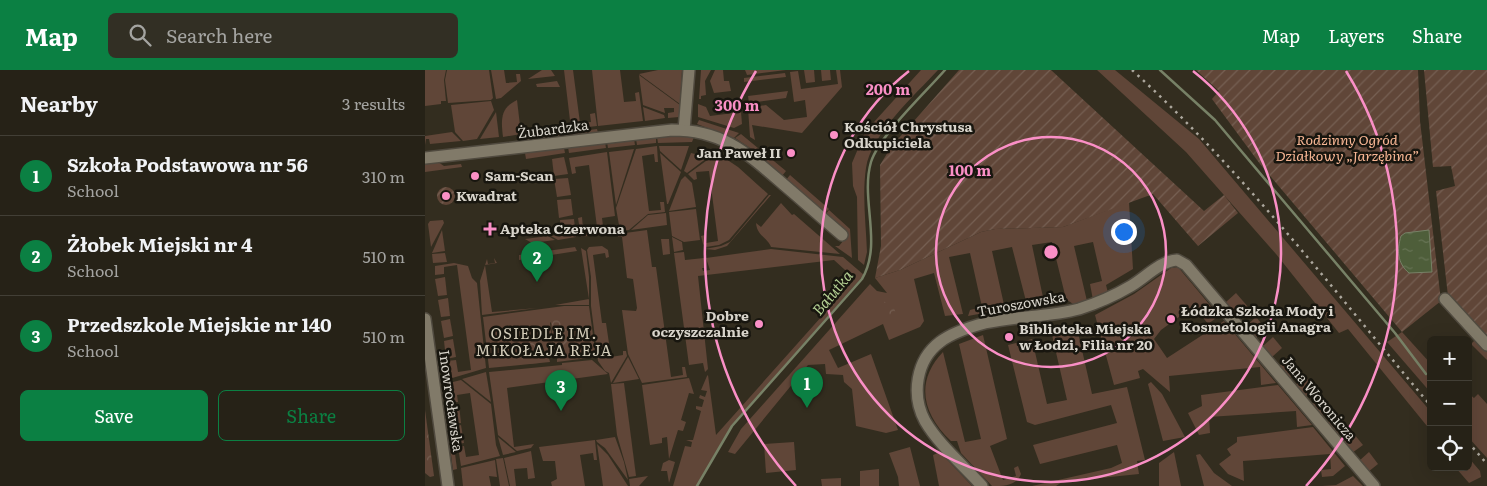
<!DOCTYPE html>
<html lang="en">
<head>
<meta charset="utf-8">
<style>
  body { margin:0; font-family:Literata,serif; background:#322f24; color:#f1f3f6 }
  .controls { position:absolute; right:15px; bottom:15px; display:grid; overflow:hidden; border-radius:8px; box-shadow:0 5px 20px #0002 }
  .controls button { width:45px; height:45px; display:grid; place-items:center; padding:0; border:0; border-bottom:1px solid #423f36; background:#262217; color:#f1f3f6; font:25px sans-serif }
  .you { position:absolute; left:698px; top:161px; width:18px; height:18px; margin:-12px; border:4px solid #fff; border-radius:50%; background:#1a73e8; box-shadow:0 0 0 8px #1a73e833 }
  .badge { display:grid; place-items:center; width:32px; height:32px; border-radius:50%; background:#0b8043; color:#fff; font-size:16px; font-weight:700 }
  .pin { position:absolute; translate:-50% -41px; filter:drop-shadow(0 1px 2px #0008) }
  .pin::after { content:''; position:absolute; top:26px; width:18px; height:15px; background:inherit; clip-path:polygon(0 0,100% 0,50% 100%) }
  .list { margin:0; padding:0; list-style:none }
  h2 { display:flex; justify-content:space-between; align-items:center; height:65px; margin:0; padding:0 20px; font-size:21px }
  h2 small { font-size:16px; font-weight:400; color:#a4a4a1 }
  .list li { display:grid; grid-template-columns:32px 1fr auto; gap:15px; align-items:center; box-sizing:border-box; height:80px; padding:0 20px; border-top:1px solid #423f36 }
  .list b { display:block; font-size:19px; white-space:nowrap }
  .list p { margin:0; font-size:16px; white-space:nowrap; color:#a4a4a1 }
  .list em { font-size:16px; font-style:normal; color:#a4a4a1 }
  .actions { display:flex; gap:10px; padding:15px 20px }
  .actions a { flex:1; padding:11px 0; border:1px solid #0b8043; border-radius:8px; text-align:center; font-size:18px; color:#0b8043 }
  .actions .main { background:#0b8043; color:#fff }
  .icon { flex:none; width:28px; height:28px; fill:none; stroke:currentColor; stroke-width:2; stroke-linecap:round; stroke-linejoin:round }
  .map { position:relative; flex:none; width:1062px; height:416px; overflow:hidden }
  header { display:flex; align-items:center; gap:30px; box-sizing:border-box; height:70px; padding:0 25px; background:#0b8043; color:#fff }
  header strong { font-size:24px }
  nav { display:flex; gap:28px; margin-inline-start:auto; font-size:18px }
  .search { width:350px; height:45px; background:#322f24; display:flex; align-items:center; gap:12px; box-sizing:border-box; padding:0 18px; border-radius:8px; color:#a4a4a1; font-size:19px }
  main { display:flex }
  aside { flex:1; background:#262217 }
  .map>svg:first-child { display:block }
  .grass { fill:#604638 }
  .park { fill:url(#park-crowns) }
  .garden { fill:url(#garden-furrows) }
  .water { fill:url(#water-ripples); stroke:#778166 }
  .lines { fill:none; stroke-linecap:round; stroke-linejoin:round }
  .stream { stroke:#778166; stroke-width:2.5 }
  .minor-casing { stroke:#504a3f; stroke-width:14 }
  .minor { stroke:#817a69; stroke-width:11 }
  .rail { stroke:#ada89e; stroke-width:2.5; stroke-dasharray:2.5 5; stroke-linecap:butt }
  .ring { fill:none; stroke:#fa8fc6; stroke-width:2.5 }
  .poi-dot { fill:#fa8fc6; stroke:#18160f; stroke-width:2 }
  .labels { text-anchor:middle; stroke-width:5; stroke-linejoin:round; paint-order:stroke }
  .poi-label { font-size:14px; font-weight:bold; fill:#d8d4cb; stroke:#18160f; text-anchor:start }
  .street-label { font-size:14px; fill:#d8d4cb; stroke:#18160f }
  .park-label { font-size:14px; font-style:italic; fill:#f7b694; stroke:#18160f }
  .water-label { font-size:15px; font-style:italic; fill:#b4d093; stroke:#18160f }
  .neighbourhood-label { font-size:15px; letter-spacing:1px; fill:#d2cbb8; stroke:#18160f }
  .centre { fill:#fa8fc6; stroke:#18160f; stroke-width:2.5 }
  .ring-label { font-size:15px; text-anchor:middle; font-weight:bold; fill:#fa8fc6; stroke:#18160f; stroke-width:5; stroke-linejoin:round; paint-order:stroke }
</style>
</head>
<body>
<header>
<strong>Map</strong>
<div class="search"><svg class="icon" aria-label="search" viewBox="0 0 24 24"><circle cx="10" cy="10" r="6"/><path d="M15 15l6 6"/></svg>Search here</div>
<nav><a>Map</a><a>Layers</a><a>Share</a></nav>
</header>
<main>
<aside>
<h2>Nearby<small>3 results</small></h2>
<ul class="list">
<li><span class="badge">1</span><div><b>Szkoła Podstawowa nr 56</b><p>School</p></div><em>310 m</em></li>
<li><span class="badge">2</span><div><b>Żłobek Miejski nr 4</b><p>School</p></div><em>510 m</em></li>
<li><span class="badge">3</span><div><b>Przedszkole Miejskie nr 140</b><p>School</p></div><em>510 m</em></li>
</ul>
<div class="actions"><a class="main">Save</a><a>Share</a></div>
</aside>
<div class="map">
<svg width="1062" height="416" viewBox="0 0 1062 416">
  <defs>
    <pattern id="park-crowns" width="20" height="18" patternUnits="userSpaceOnUse" patternTransform="scale(1.25)"><rect width="20" height="18" fill="#604638"/><path d="M2 6a3 3 0 1 1 6 0M12 15a3 3 0 1 1 6 0" fill="none" stroke="#766053"/></pattern>
    <pattern id="garden-furrows" width="10" height="10" patternUnits="userSpaceOnUse" patternTransform="scale(1.25)"><rect width="10" height="10" fill="#604638"/><path d="M-1 1l2-2M0 10L10 0M9 11l2-2" fill="none" stroke="#766053"/></pattern>
    <pattern id="water-ripples" width="26" height="14" patternUnits="userSpaceOnUse" patternTransform="scale(1.25)"><rect width="26" height="14" fill="#4e5e3a"/><path d="M2 4q2-2 4 0t4 0M15 11q2-2 4 0t4 0" fill="none" stroke="#677455"/></pattern>
  </defs>
  <rect width="100%" height="100%" fill="#332d1f"/>
  <g class="grass">
    <polygon points="0,0 21,0 19,10 21,31 16,31 16,34 0,36"/>
    <polygon points="22,0 64,0 68,28 66,30 23,33 20,10"/>
    <polygon points="66,0 79,0 81,13 92,12 91,4 95,4 96,11 76,28 71,29"/>
    <polygon points="117,0 126,0 130,6 103,9"/>
    <polygon points="139,0 148,0 155,53 166,52 165,44 170,43 172,56 146,59"/>
    <polygon points="167,0 195,0 199,32 211,31 210,23 214,22 218,51 173,56"/>
    <polygon points="233,0 257,0 255,34 214,4"/>
    <polygon points="276,0 286,0 280,11 281,25 276,26 276,29 274,29"/>
    <polygon points="290,0 298,0 299,11 304,11 306,21 289,23 285,11"/>
    <polygon points="320,0 361,0 322,5"/>
    <polygon points="379,0 389,0 390,12 381,13"/>
    <polygon points="396,0 405,0 406,10 397,11"/>
    <polygon points="411,0 415,0 417,17 377,63 327,55 330,70 325,67 323,38 341,35 359,50 382,47 380,30 369,32 365,2 373,1 376,19 413,14"/>
    <path d="M496,0H513C490,25 446,64 441,98C437,125 441,155 442,182L439,195L433,190L432,127L428,116L427,93L440,62Z"/>
    <polygon points="672,0 690,0 774,69 1006,342 1006,361 923,259 914,263 851,184 761,82"/>
    <polygon points="360,3 361,7 319,12 319,8"/>
    <polygon points="214,5 255,35 254,47 243,48 243,43 249,42 249,38 239,38 240,43 218,35"/>
    <polygon points="132,11 135,17 112,17 111,14"/>
    <polygon points="363,21 361,28 324,33 323,26"/>
    <path d="M92,30L96,64L78,67C76,50 75,38 92,30Z"/>
    <polygon points="66,31 69,40 52,69 38,71 30,62 26,35"/>
    <polygon points="273,34 281,37 285,46 316,42 317,54 309,58 273,47"/>
    <polygon points="218,37 239,45 240,48 220,51"/>
    <polygon points="71,42 74,67 55,69"/>
    <polygon points="274,50 314,63 309,68 272,54"/>
    <polygon points="140,55 140,59 101,64 100,60"/>
    <polygon points="172,59 173,63 141,67 141,63"/>
    <polygon points="27,62 36,71 5,74 4,69 1,69 0,75 0,66"/>
    <polygon points="137,63 137,68 101,72 100,67"/>
    <polygon points="316,64 361,101 357,106 328,80 310,68"/>
    <polygon points="251,66 269,67 267,72 233,73 232,67"/>
    <polygon points="231,67 231,73 212,75 211,69"/>
    <polygon points="209,69 210,75 183,78 182,72"/>
    <polygon points="180,72 181,78 144,83 143,77"/>
    <polygon points="232,76 233,92 230,92 229,84 217,86 224,141 236,140 235,132 239,132 240,142 223,144 204,160 195,161 191,138 211,79"/>
    <polygon points="234,76 264,76 256,100 235,81"/>
    <polygon points="275,77 290,82 262,103 259,101 266,83 274,85 277,80"/>
    <polygon points="139,78 140,83 101,89 100,83"/>
    <polygon points="209,79 191,135 184,82"/>
    <polygon points="182,82 190,146 177,148 178,156 186,155 182,163 156,167 153,148 157,147 158,159 172,157 164,95 150,97 151,103 147,104 144,88"/>
    <polygon points="235,83 256,102 243,134 242,134"/>
    <polygon points="292,83 313,97 343,124 304,170 294,175 281,177 278,174 276,166 280,165 281,173 293,171 284,101 271,102 272,109 269,110 263,104"/>
    <polygon points="139,87 143,104 129,106 127,89"/>
    <polygon points="13,92 19,96 36,94 37,97 0,102 0,93"/>
    <polygon points="365,105 404,139 399,144 361,110"/>
    <polygon points="260,106 267,113 271,137 244,141 256,110"/>
    <polygon points="143,108 146,125 132,127 129,109"/>
    <polygon points="344,125 346,125 302,176 290,180 280,179 296,176 305,172"/>
    <polygon points="146,129 148,145 134,148 132,130"/>
    <polygon points="704,132 708,199 681,215 683,223 668,230 665,214 677,211 668,172 649,176 662,231 648,234 641,229 627,172 607,175 619,232 602,235 587,177 567,181 580,239 543,246 545,240 557,237 545,183 524,187 538,244 520,246 509,203 489,209 499,251 495,257 464,270 458,254 404,280 413,298 446,284 473,360 461,363 431,356 427,319 419,312 418,305 401,304 400,294 383,295 310,384 303,382 316,359 445,214 452,221 462,223 450,208 475,200 556,162 570,159 638,157"/>
    <path d="M356,133L367,145L369,144L415,184L346,177C343,168 332,166 331,153L336,157Z"/>
    <polygon points="271,139 275,170 259,172 247,166 244,142"/>
    <polygon points="404,140 425,159 427,188 410,176 414,176 423,165 400,145"/>
    <polygon points="241,143 242,155 206,160 223,145"/>
    <polygon points="149,149 151,167 133,170 126,166 136,164 135,150"/>
    <polygon points="18,150 19,153 6,177 3,154 5,151"/>
    <polygon points="17,160 20,181 7,183"/>
    <polygon points="222,160 227,197 231,197 246,307 258,305 257,297 260,297 262,307 217,313 203,284 197,240 211,241 212,238 208,209 202,208 197,167 193,167 193,164"/>
    <polygon points="123,166 130,170 107,173 100,169"/>
    <polygon points="247,167 257,172 258,180 249,182"/>
    <polygon points="236,169 244,169 245,184 238,185"/>
    <polygon points="177,176 183,180 184,187 181,188 180,183 168,185 177,253 181,253 186,287 198,285 198,281 201,281 202,286 186,313 184,303 180,301 173,291 166,236 166,207 162,180 164,177"/>
    <polygon points="150,177 152,181 94,190 94,185"/>
    <polygon points="156,178 161,181 164,207 164,235 130,235 164,229"/>
    <polygon points="346,179 418,187 439,205 307,356 272,416 248,416 260,376 266,377 267,372 261,370 268,370 276,341 271,339 271,336 277,337 279,330 274,328 275,325 280,327 282,321 276,320 282,306 283,305 291,365 430,209 409,190 273,206 283,299 280,302 278,293 264,295 249,183 259,182 260,190 279,188 280,198 277,198 278,201 285,200 281,188"/>
    <polygon points="20,183 22,192 8,193 7,184"/>
    <polygon points="69,188 72,193 60,195 67,242 112,238 57,245 55,211 62,189 63,194 70,193"/>
    <polygon points="29,193 43,196 47,208 52,213 61,298 24,309 22,291 31,290 33,302 46,300 32,195 19,197 19,204 10,205 10,196"/>
    <polygon points="753,197 794,246 783,254 769,236 736,260 729,269 742,288 799,251 851,313 836,315 835,297 744,306 745,322 718,299 713,301 715,308 689,315 670,245 709,224 746,198"/>
    <polygon points="20,207 22,225 13,226 10,209"/>
    <polygon points="811,223 824,238 813,247 801,232"/>
    <polygon points="23,228 25,246 16,247 13,230"/>
    <polygon points="139,236 164,236 171,287 132,292 132,286 154,283 125,252 128,279 122,288 124,288 125,292 64,298 58,247"/>
    <polygon points="831,247 841,259 832,266 832,270 821,256"/>
    <polygon points="25,249 28,266 19,268 16,251"/>
    <polygon points="652,258 667,324 702,317 720,390 712,391 714,404 637,412 631,416 607,416 686,398 697,393 692,375 615,394 608,375 692,353 686,335 610,355 602,352 583,275 607,269 622,334 642,330 627,265"/>
    <polygon points="977,262 1006,294 1006,323 962,272"/>
    <path d="M558,265L582,369L565,376L578,410L591,406L589,398L593,396L596,404C591,416 579,416 567,416L536,383L532,371H526C497,344 490,311 518,282L540,372L556,369L534,274Z"/>
    <polygon points="848,267 857,278 847,287 838,276"/>
    <polygon points="28,269 31,287 21,289 19,271"/>
    <polygon points="1050,270 1062,282 1062,290 1046,274"/>
    <polygon points="203,287 214,309 188,313"/>
    <polygon points="865,288 875,299 864,308 854,296"/>
    <polygon points="167,290 183,304 82,318 89,377 109,374 106,378 92,381 73,365 64,302 137,295 137,293"/>
    <polygon points="61,302 66,332 37,309"/>
    <polygon points="881,307 890,318 880,327 870,315"/>
    <polygon points="264,308 269,324 264,323 256,350 261,352 258,361 253,360 244,389 242,367 237,368 237,373 225,375 217,315"/>
    <polygon points="36,310 66,334 71,375 75,386 36,396 33,377 39,376 41,387 54,385 45,323 32,325 33,332 27,332 24,313"/>
    <polygon points="726,312 737,324 760,367 738,371 723,314"/>
    <polygon points="199,313 211,406 204,407 192,365 186,314"/>
    <polygon points="853,315 887,355 872,357 871,341 784,347 785,363 774,365 763,343 777,336 776,325"/>
    <polygon points="1043,323 1049,328 1053,324 1062,334 1062,388 1043,367"/>
    <polygon points="897,326 907,337 896,346 887,334"/>
    <polygon points="34,335 36,353 30,353 27,336"/>
    <polygon points="913,344 922,356 912,365 902,353"/>
    <polygon points="36,355 39,373 33,374 30,357"/>
    <polygon points="888,357 920,396 908,406 897,407 896,400 906,399 905,384 818,391 819,411 803,404 794,394 806,385 802,379 812,372 812,367"/>
    <polygon points="929,364 938,375 927,383 918,372"/>
    <polygon points="73,367 91,382 78,385"/>
    <polygon points="190,367 199,392 203,410 180,378 172,372 171,370"/>
    <polygon points="170,370 172,390 169,390 168,383 155,385 160,416 127,416 126,412 132,409 130,391 118,391 114,377"/>
    <polygon points="369,372 371,400 341,403 339,374"/>
    <polygon points="172,374 183,385 203,416 178,416"/>
    <polygon points="29,376 32,399 28,400 25,377"/>
    <polygon points="485,377 495,416 474,416 473,407 464,383"/>
    <polygon points="106,381 110,408 103,409 102,398 89,399 91,416 85,416 79,388"/>
    <polygon points="515,382 547,416 514,416 508,385"/>
    <polygon points="749,382 756,416 734,416 734,393"/>
    <polygon points="944,382 953,394 943,402 934,391"/>
    <polygon points="775,384 789,403 807,416 779,416 771,385"/>
    <polygon points="1043,387 1055,401 1056,407 1044,413 1030,397 1043,397"/>
    <polygon points="78,388 84,416 75,416 71,389"/>
    <polygon points="70,390 72,407 64,406 66,416 38,416 36,398"/>
    <polygon points="244,390 250,392 244,413 242,401 236,401 238,393"/>
    <polygon points="454,399 454,416 435,416 435,401"/>
    <polygon points="223,406 214,416 205,416 204,409"/>
    <polygon points="928,406 938,416 897,416 911,415"/>
    <polygon points="416,408 416,416 397,416 396,409"/>
  </g>
  <g class="park">
    <polygon points="458,231 469,238 471,244 457,250 454,241 455,233"/>
    <polygon points="149,247 154,284 122,288 128,279 126,250"/>
    <polygon points="112,259 114,293 82,295 80,261"/>
    <polygon points="0,340 9,406 5,407 0,403"/>
  </g>
  <g class="garden">
    <polygon points="534,0 626,0 779,141 799,125 813,143 773,176 728,124 638,157 570,159 556,162 475,200 450,208 456,176 455,95 466,77"/>
    <polygon points="771,0 993,0 995,51 1016,231 977,262 835,94 787,29 794,21"/>
    <polygon points="999,0 1062,0 1062,269 1023,226 1011,121 1030,116 1026,96 1008,97"/>
    <circle cx="21" cy="126" r="9"/>
    <polygon points="148,258 150,273 132,276 130,260"/>
  </g>
  <path class="water" d="M1004,160L1007,202L984,203C972,193 972,180 976,166L980,163Z"/>
  <g class="lines">
    <g class="stream">
      <polyline points="735,0 790,50 970,263 1001,304"/>
      <path d="M272,416L307,356L437,209C458,173 435,130 446,92C454,66 501,22 520,0"/>
    </g>
    <defs>
      <g id="minor">
        <polyline points="259,60 264,0"/>
        <path d="M0,88L247,60C298,60 322,83 358,114C378,131 397,148 417,165"/>
        <polyline points="1020,229 1062,275"/>
        <polyline points="0,249 23,416"/>
        <path d="M557,416C538,395 514,375 500,351C486,325 491,290 515,272C528,262 545,257 560,253C591,246 624,247 654,239C673,233 689,226 706,216C720,208 735,191 752,190L761,195L949,416"/>
      </g>
    </defs>
    <use href="#minor" class="minor-casing"/>
    <use href="#minor" class="minor"/>
    <g class="rail">
      <path d="M707,0C817,100 910,222 1006,336"/>
      <polyline points="1043,372 1062,394"/>
    </g>
  </g>
  <g class="ring">
    <circle cx="626" cy="182" r="115"/>
    <path d="M768 1A230 230 0 1 1 484 1"/>
    <path d="M371 416A346 346 0 0 1 331 1M921 1A346 346 0 0 1 881 416"/>
  </g>
  <g class="poi-dot">
    <circle cx="409" cy="65" r="5"/>
    <circle cx="366" cy="83" r="5"/>
    <circle cx="50" cy="106" r="5"/>
    <circle cx="21" cy="126" r="5"/>
    <path d="M62.5 151.5h5v5h5v5h-5v5h-5v-5h-5v-5h5z"/>
    <circle cx="746" cy="249" r="5"/>
    <circle cx="334" cy="254" r="5"/>
    <circle cx="584" cy="267" r="5"/>
  </g>
  <g class="labels">
    <g class="poi-label">
      <text x="419" y="62">Kościół Chrystusa<tspan x="419" dy="16">Odkupiciela</tspan></text>
      <text x="356" y="88" text-anchor="end">Jan Paweł II</text>
      <text x="60" y="111">Sam-Scan</text>
      <text x="31" y="131">Kwadrat</text>
      <text x="75" y="164">Apteka Czerwona</text>
      <text x="756" y="246">Łódzka Szkoła Mody i<tspan x="756" dy="16">Kosmetologii Anagra</tspan></text>
      <text x="324" y="251" text-anchor="end">Dobre<tspan x="324" dy="16">oczyszczalnie</tspan></text>
      <text x="594" y="264">Biblioteka Miejska<tspan x="594" dy="16">w Łodzi, Filia nr 20</tspan></text>
    </g>
    <g class="street-label">
      <text transform="translate(128 59) rotate(-7)" y="5">Żubardzka</text>
      <text transform="translate(596 234) rotate(-10)" y="5">Turoszowska</text>
      <text transform="translate(894 328) rotate(50)" y="5">Jana Woronicza</text>
      <text transform="translate(26 331) rotate(82)" y="5">Inowrocławska</text>
    </g>
    <g class="park-label">
      <text x="922" y="75">Rodzinny Ogród<tspan x="922" dy="16">Działkowy „Jarzębina”</tspan></text>
    </g>
    <g class="water-label">
      <text transform="translate(408 223) rotate(-50)" y="5">Bałutka</text>
    </g>
    <g class="neighbourhood-label">
      <text x="119" y="269">OSIEDLE IM.<tspan x="119" dy="17">MIKOŁAJA REJA</tspan></text>
    </g>
  </g>
  <circle cx="626" cy="182" r="8" class="centre"/>
  <g class="ring-label">
    <text x="463" y="25">200 m</text>
    <text x="312" y="41">300 m</text>
    <text x="545" y="106">100 m</text>
  </g>
</svg>
<div class="controls">
<button>+</button>
<button>−</button>
<button><svg class="icon" aria-label="locate" viewBox="0 0 24 24"><circle cx="12" cy="12" r="6"/><path d="M12 2v4M12 18v4M2 12h4M18 12h4"/></svg></button>
</div>
<div class="you"></div>
<div class="pin badge" style="left:382px;top:338px">1</div>
<div class="pin badge" style="left:112px;top:212px">2</div>
<div class="pin badge" style="left:136px;top:341px">3</div>
</div>
</main>
</body>
</html>
